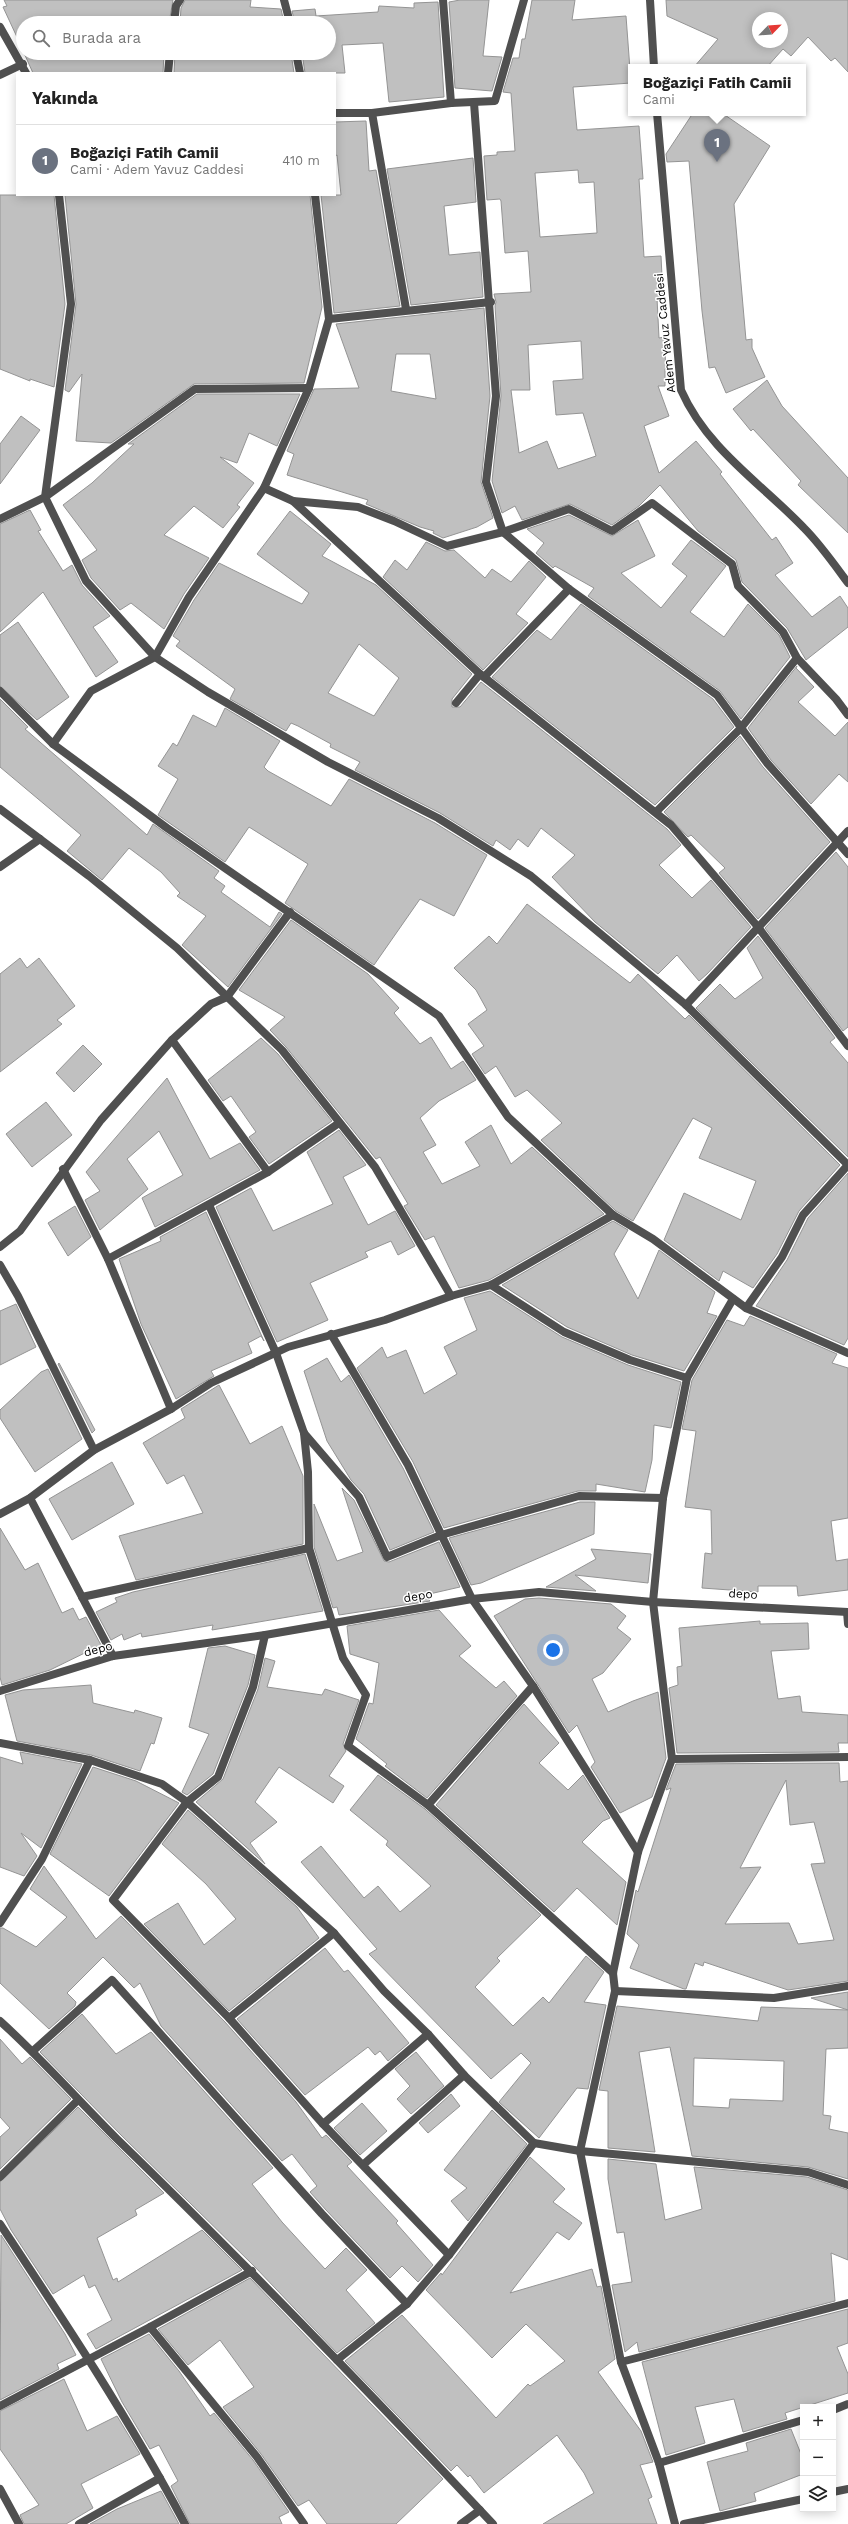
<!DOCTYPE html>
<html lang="tr">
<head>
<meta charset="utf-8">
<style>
  body { margin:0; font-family:"Work Sans",sans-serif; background:#f2f2f2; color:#222 }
  .controls { position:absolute; right:12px; bottom:12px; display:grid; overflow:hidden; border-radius:0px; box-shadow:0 2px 10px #0003 }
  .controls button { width:36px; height:36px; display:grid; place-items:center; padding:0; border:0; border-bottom:1px solid #e0e0e0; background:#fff; color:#222; font:20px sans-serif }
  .compass { position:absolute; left:752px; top:12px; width:36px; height:36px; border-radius:50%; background:#fff; box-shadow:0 2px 10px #0003; rotate:65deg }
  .you { position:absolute; left:553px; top:1650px; width:14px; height:14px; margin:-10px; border:3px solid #fff; border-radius:50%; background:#1a73e8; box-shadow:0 0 0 6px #1a73e833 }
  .badge { display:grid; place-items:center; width:26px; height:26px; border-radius:50%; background:#000; color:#fff; font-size:13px; font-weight:700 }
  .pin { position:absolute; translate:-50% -33px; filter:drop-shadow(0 1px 2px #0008) }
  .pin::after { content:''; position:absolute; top:21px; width:14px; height:12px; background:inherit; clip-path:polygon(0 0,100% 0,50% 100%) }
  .popup { position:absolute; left:628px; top:64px; width:178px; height:52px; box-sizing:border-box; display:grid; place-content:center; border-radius:0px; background:#fff; filter:drop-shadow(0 1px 3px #0005); font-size:13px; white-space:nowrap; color:#767676 }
  .popup b { font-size:15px; color:#222 }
  .popup::after { content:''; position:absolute; left:50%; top:100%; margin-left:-8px; border:8px solid transparent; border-top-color:#fff }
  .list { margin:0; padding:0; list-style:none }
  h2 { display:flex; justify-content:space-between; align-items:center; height:52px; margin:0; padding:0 16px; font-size:17px }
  h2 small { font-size:13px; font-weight:400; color:#767676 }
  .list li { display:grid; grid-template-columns:26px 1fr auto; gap:12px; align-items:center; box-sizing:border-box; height:72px; padding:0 16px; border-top:1px solid #e0e0e0 }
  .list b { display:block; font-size:15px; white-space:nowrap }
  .list p { margin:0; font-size:13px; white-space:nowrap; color:#767676 }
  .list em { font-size:13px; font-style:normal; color:#767676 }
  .icon { flex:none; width:22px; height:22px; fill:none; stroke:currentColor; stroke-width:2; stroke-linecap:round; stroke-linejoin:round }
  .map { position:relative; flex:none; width:848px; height:2524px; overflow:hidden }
  .search { position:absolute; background:#fff; box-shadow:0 2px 10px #0003; left:16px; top:16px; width:320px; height:44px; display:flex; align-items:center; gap:10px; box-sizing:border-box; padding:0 14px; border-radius:22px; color:#767676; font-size:15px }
  .panel { position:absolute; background:#fff; box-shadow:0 2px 10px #0003; left:16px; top:72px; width:320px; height:124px; border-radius:0px }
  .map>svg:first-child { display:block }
  .building { fill:#c0c0c0; stroke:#949494; fill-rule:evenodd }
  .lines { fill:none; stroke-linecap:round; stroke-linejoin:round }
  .minor { stroke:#505050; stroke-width:8 }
  .tertiary { stroke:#505050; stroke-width:8 }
  .labels { text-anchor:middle; stroke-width:3; stroke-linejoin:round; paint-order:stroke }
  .street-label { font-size:12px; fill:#000; stroke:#fff }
</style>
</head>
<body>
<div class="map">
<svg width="848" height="2524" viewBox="0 0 848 2524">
  <rect width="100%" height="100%" fill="#fff"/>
  <g class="building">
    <polygon points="4,0 173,0 169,23 23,23 23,50 3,7 7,6"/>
    <polygon points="185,0 251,0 250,7 281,9 284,23 180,23 181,8"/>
    <polygon points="460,0 489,0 483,56 502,57 492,91 455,88 449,2"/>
    <path d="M532,0H575L572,20L626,16L631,83L573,87L577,130L639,126L643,179H639L644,257L661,256L663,297L657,298L659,338L664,337L666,369H665V386H658L669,416L644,426L659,473L696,441L722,472L720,474L772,540L776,537L793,563L775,575L812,617L840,596L848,608V627L806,660L787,628L742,582L736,560L698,531L660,485L639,506L612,525L570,504L522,520L515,506L502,513L492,481L501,396L495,306L496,302L494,294L531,292L528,251L505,253L501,201L500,199L487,200L484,156L497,155V152L515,151L511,93L503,92L513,58H519L522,39H525ZM578,170L579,183L594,182L597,233L540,237L535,173ZM581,341L583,379L553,381L556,415L583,413L596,456L558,469L547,441L519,453L511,390H530L528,345Z"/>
    <path d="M666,0H848V72L835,58L831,61L808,37L791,56L783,49L767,67H694L718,39L667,16ZM758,18H782V42H758Z"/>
    <polygon points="438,2 444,97 389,102 383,43 342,45 345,73 305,73 302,53 329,53 329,23 295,23 292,11 315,9 316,16 378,12 379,6 414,8 414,3"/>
    <polygon points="24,53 164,53 163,73 33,73"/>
    <polygon points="175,53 291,53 294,73 174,73"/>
    <polygon points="693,113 722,113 770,146 734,204 746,340 752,339 752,348 765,377 726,393 715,367 709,368 702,311 689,161 667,162 666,154"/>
    <polygon points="366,121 369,171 376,170 400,306 334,313 321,195 341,195 337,155 335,156 335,122"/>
    <polygon points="473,158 476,202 444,206 449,255 480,252 483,297 411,305 387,169"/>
    <polygon points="0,195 54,195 65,304 54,387 30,379 30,381 0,369"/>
    <polygon points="65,195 310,195 322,307 304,383 194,384 111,443 76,441 82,374 69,392 65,390 76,304"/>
    <path d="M484,308L490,396L481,482L493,518L477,527L443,538L433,533L434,531L420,527L366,504L368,500L287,475L294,454L287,451L314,389L359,388L336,324ZM396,354H430L436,399L391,391Z"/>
    <polygon points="767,380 782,406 848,478 848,533 798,485 801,481 753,429 751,431 733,409"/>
    <polygon points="197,394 300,394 277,446 249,433 237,463 220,457 254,483 237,505 240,507 223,528 194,506 164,535 209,558 184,594 164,629 131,603 120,610 91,578 82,560 97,550 63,505 92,483 134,444 128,444"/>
    <polygon points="21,416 40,430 0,484 0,444"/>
    <polygon points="30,510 41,530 38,531 63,571 72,565 82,585 110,616 93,627 118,662 96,677 43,592 0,632 0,524"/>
    <path d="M290,511L331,544L322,556L376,585L472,674L452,699V707H460L481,682L667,829L681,845L659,865L692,898L711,880L751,927L707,974L699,981L677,955L658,974L595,922L552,877L575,855L541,828L528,847L518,839L510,850L496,840L493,846L440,813L355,770L360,762L330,747L331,744L298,726L291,723L286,731L230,699L235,689L176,646L180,641L173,636L194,600L219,563L302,604L309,593L257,554ZM359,644L399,678L374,716L328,693Z"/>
    <polygon points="569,515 612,536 638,520 655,556 621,573 661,608 687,576 672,564 691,540 726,566 690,612 724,637 748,604 779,635 790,657 741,719 720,691 588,596 594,588 555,566 553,568 536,553 544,543 527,529"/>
    <polygon points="426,542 445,551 454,550 485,578 492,569 511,582 529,561 546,577 516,614 528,623 483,670 383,577 395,560 407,570"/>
    <polygon points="581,604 713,699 734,727 655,805 492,677 537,630 551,640"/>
    <polygon points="18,622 69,697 37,720 0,686 0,635"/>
    <polygon points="797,666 796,668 814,687 798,702 835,736 848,722 848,782 839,774 811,804 771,760 748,728"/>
    <polygon points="0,699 28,727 25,729 147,835 153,824 219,871 214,878 225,886 221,892 270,927 279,912 282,914 228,987 182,945 206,916 177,896 180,893 161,872 129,848 102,880 67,851 81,835 0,767"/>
    <polygon points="225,708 280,741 264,767 268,771 331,806 349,779 435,823 487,855 454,916 420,899 374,965 285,903 308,864 249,827 225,862 158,815 178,779 158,766 173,743 177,746 193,715 216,727"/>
    <polygon points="740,736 763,767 830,842 758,919 719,873 725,868 691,835 688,837 664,812"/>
    <polygon points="836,852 848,867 848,1027 843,1031 765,928"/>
    <polygon points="527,904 630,983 638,974 685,1019 689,1015 840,1165 799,1211 777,1254 753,1288 723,1271 719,1281 664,1240 684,1193 741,1220 756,1181 699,1158 712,1128 693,1118 633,1221 616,1211 541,1140 562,1123 527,1090 515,1097 496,1066 485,1074 472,1054 484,1046 468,1024 487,1010 476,990 454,968 489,936 497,944"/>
    <polygon points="291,920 368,974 399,1008 394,1013 420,1044 431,1037 451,1069 463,1061 476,1080 439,1101 420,1118 436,1145 423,1152 442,1184 480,1166 465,1142 491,1125 511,1164 532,1147 604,1214 489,1280 459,1288 434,1236 425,1240 404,1206 408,1204 380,1157 376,1159 286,1047 270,1030 285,1017 239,990"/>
    <polygon points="758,936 835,1038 830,1042 848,1063 848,1157 696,1008 720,984 735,999 763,978 747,948"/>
    <polygon points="20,958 27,968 39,958 75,1006 57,1020 62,1024 0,1072 0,974"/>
    <polygon points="261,1038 278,1054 332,1121 269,1164 249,1137 256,1132 231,1096 223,1101 208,1080"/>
    <polygon points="83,1045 102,1064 74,1092 56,1073"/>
    <polygon points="167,1078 210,1159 240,1143 260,1170 155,1227 142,1198 183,1175 159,1131 127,1159 148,1189 100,1230 85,1200 100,1191 86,1172"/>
    <polygon points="46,1102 72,1135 32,1167 6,1134"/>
    <polygon points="339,1130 366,1165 343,1177 368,1225 395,1211 415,1246 398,1255 391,1241 365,1252 368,1257 310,1283 328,1320 277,1342 216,1207 251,1188 273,1231 333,1204 307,1152"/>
    <polygon points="848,1173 848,1338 844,1345 756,1306 787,1260 808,1218"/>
    <polygon points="75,1206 91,1237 68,1256 48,1223"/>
    <polygon points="206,1212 264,1341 261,1336 248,1343 252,1353 211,1371 214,1376 176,1399 141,1324 119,1259 161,1241 160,1237"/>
    <polygon points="613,1221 628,1230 614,1254 638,1299 659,1250 715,1292 707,1313 717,1316 684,1371 632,1355 567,1327 502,1285"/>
    <polygon points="490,1291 562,1337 628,1365 681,1382 671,1428 654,1425 652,1460 645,1492 596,1484 596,1491 578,1491 444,1528 413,1462 357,1368 382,1347 387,1358 406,1350 424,1394 457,1374 444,1347 477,1330 464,1298"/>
    <polygon points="16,1304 36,1347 0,1365 0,1311"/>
    <polygon points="750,1316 837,1354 832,1363 848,1368 848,1518 831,1521 836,1561 848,1559 848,1590 798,1596 797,1586 758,1586 758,1592 702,1588 705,1553 712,1554 711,1510 685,1507 696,1431 682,1429 692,1380 727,1320 744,1326"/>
    <polygon points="327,1358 341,1382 349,1375 403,1468 434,1532 390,1550 364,1494 351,1480 327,1441 304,1371"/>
    <polygon points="59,1363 95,1430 92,1433 58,1364"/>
    <polygon points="48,1369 82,1439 35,1472 0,1418 0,1410 41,1372"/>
    <polygon points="219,1385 250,1444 282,1426 303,1476 303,1544 136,1580 119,1536 203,1513 184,1475 167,1484 143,1443 185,1418 181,1409"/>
    <polygon points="112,1462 134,1504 72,1540 49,1499"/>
    <polygon points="342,1488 354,1500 384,1561 389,1562 439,1542 460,1587 425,1595 430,1601 339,1615 337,1607 333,1608 314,1547 314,1504 337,1561 363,1552"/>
    <polygon points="580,1502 595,1502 594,1534 481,1583 471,1585 449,1538"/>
    <polygon points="0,1528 25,1570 38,1563 62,1613 73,1608 79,1620 86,1617 101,1645 50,1670 2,1685 0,1677"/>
    <polygon points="591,1549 651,1554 648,1583 575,1575 596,1591 546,1587 596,1559"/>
    <polygon points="305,1554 323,1611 212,1630 213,1625 142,1637 141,1633 124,1640 122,1634 111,1640 96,1612 117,1602 115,1598 133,1592"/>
    <polygon points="539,1598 611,1604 626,1616 617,1628 631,1639 603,1673 592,1679 608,1712 633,1701 658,1692 666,1758 652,1797 620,1813 591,1767 595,1762 577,1725 569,1733 494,1616 525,1599"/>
    <polygon points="439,1610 471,1646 459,1656 496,1688 504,1681 517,1696 427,1798 385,1766 387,1764 356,1739 369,1703 373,1704 379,1663 350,1654 347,1626"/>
    <polygon points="760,1621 760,1624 808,1623 809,1649 771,1651 778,1699 800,1696 802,1712 848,1715 848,1743 838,1743 839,1752 677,1753 669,1688 678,1685 677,1667 682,1666 679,1628"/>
    <polygon points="225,1646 255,1655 248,1685 213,1774 187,1795 182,1792 209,1734 189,1727 208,1648"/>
    <polygon points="265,1658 275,1661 267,1687 322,1695 325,1689 359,1700 343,1744 346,1751 329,1776 344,1786 333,1803 279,1767 255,1802 277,1822 250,1843 265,1864 196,1802 223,1779 258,1689"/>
    <polygon points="91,1685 93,1703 134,1713 135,1710 162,1718 154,1744 151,1743 140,1771 91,1755 17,1741 5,1695 23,1690"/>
    <polygon points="524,1704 559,1743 539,1763 568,1790 583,1775 610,1818 603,1821 582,1842 626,1882 617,1925 577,1888 554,1912 436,1805"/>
    <polygon points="20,1752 82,1764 41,1848 21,1833 37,1856 24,1876 0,1867 0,1757 23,1764"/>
    <path d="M839,1763L840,1782L848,1781V1981L788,1990L704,1962L703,1966L695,1963L686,1989H684L630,1968L639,1945L627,1934L636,1890L638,1892L671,1788L666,1790L676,1764ZM786,1780L790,1825L814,1822L825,1863L811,1864L834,1940L798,1944L789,1923L725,1924L761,1867L740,1868Z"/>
    <polygon points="93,1767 136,1781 179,1803 109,1896 50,1854"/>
    <polygon points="378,1775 425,1809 541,1915 497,1958 500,1961 475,1987 513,2026 543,1997 549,2003 586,1956 604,1972 584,2002 606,2005 588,2089 577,2088 539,2138 499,2102 531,2063 521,2053 491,2079 369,1954 377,1949 301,1862 321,1846 364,1898 378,1886 400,1912 431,1886 386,1845 388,1841 350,1810"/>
    <polygon points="188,1810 297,1907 319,1938 229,2011 144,1924 178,1903 204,1945 236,1919 206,1884 162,1844"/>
    <polygon points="44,1866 96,1939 121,1916 225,2022 296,2102 322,2138 326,2135 352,2162 347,2166 398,2221 396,2223 433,2265 418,2282 402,2266 390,2278 326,2210 310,2192 317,2186 292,2154 282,2161 161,2026 140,1983 134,1988 103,1957 67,1993 76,2002 75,2006 49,2029 0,1983 0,1928 3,1928 36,1947 67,1917 30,1889"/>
    <polygon points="325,1948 344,1972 348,1970 409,2043 388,2061 380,2051 375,2055 368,2047 305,2095 237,2019"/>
    <polygon points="848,1992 848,2010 811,1998"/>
    <path d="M617,2006L758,2021L761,2007L848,2010V2048L826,2049L823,2115L831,2116L829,2129L848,2133V2179L808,2167L692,2156L670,2047L639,2052L655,2152L608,2148V2091L599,2090ZM694,2058L784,2061L783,2101L730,2099L729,2108L693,2106Z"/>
    <polygon points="82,2014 116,2054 151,2032 273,2168 252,2184 282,2222 325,2269 346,2248 367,2270 346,2290 375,2323 337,2353 255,2267 121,2135 40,2052"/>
    <polygon points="0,2039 22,2064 30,2057 71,2099 0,2169 0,2137 10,2128 0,2117"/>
    <polygon points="416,2052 444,2086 411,2114 397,2099 410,2086 395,2069"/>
    <polygon points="451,2094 460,2106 428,2133 419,2123"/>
    <polygon points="362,2103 387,2131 360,2155 334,2128"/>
    <polygon points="78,2107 164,2193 135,2210 137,2215 97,2238 113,2280 117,2278 118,2282 202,2230 242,2270 96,2349 87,2334 112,2320 95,2285 89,2288 84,2275 53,2294 11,2230 0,2209 0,2182"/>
    <polygon points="492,2110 527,2144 468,2221 451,2201 467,2188 444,2170"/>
    <polygon points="530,2157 565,2189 553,2202 582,2223 569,2240 557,2232 510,2293 592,2269 597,2287 601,2286 615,2359 598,2372 641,2431 653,2462 640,2465 652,2497 648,2499 657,2524 543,2524 594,2493 584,2473 557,2435 484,2493 470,2475 468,2477 457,2465 451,2471 345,2361 402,2315 496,2418 528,2384 530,2386 565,2361 526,2324 492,2358 426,2290 441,2273 442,2275"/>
    <polygon points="608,2159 656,2164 665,2220 702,2209 694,2167 807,2177 848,2190 848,2260 831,2253 835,2301 639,2352 637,2342 625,2352 612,2285 632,2282 624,2232 617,2233 608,2179"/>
    <polygon points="1,2235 65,2334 76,2355 57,2364 59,2369 0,2400"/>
    <polygon points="250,2278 443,2479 396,2524 327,2524 309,2500 298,2506 261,2454 223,2407 254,2387 220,2340 188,2365 158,2329"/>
    <polygon points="848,2309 848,2343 837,2347 848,2374 848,2393 785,2413 787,2419 743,2432 734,2399 695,2407 705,2443 666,2455 642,2362"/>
    <polygon points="149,2334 179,2371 210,2416 214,2413 253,2460 289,2512 279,2517 282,2524 190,2524 171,2486 178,2481 159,2445 150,2449 122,2402 101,2359"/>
    <polygon points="64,2379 87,2431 117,2416 140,2454 81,2484 93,2508 66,2524 24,2524 20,2515 39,2505 0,2449 0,2411"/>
    <polygon points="791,2429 803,2459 803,2474 754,2493 756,2501 720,2511 707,2462 748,2451 746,2443"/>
    <polygon points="161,2491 179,2524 90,2524 117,2509"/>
  </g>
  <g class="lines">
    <g class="minor">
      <polyline points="284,0 290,23"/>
      <polyline points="443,0 451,103"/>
      <polyline points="650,0 654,67"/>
      <polyline points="174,23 176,6 180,0"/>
      <polyline points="0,27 26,73"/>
      <polyline points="296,53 300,73"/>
      <polyline points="168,73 170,53"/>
      <polyline points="0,75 23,64"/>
      <polyline points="474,103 496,396 486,482 503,532 569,589 717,695 767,763 848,854"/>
      <polyline points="335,113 372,113 451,103 495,101 524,0"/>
      <polyline points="372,113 406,309"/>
      <path d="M657,113L681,390C707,449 761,483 804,528C820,544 834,564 848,583"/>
      <polyline points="329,319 491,302"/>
      <polyline points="309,388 195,389 45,497 86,581 155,657 208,692 328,762 438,818 531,876 686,1005 848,1165"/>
      <polyline points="264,488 293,501 480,674 671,825 758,927 848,1046"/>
      <polyline points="293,501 358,507 394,521 447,546 503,532 569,509 612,531 652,503 732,564 738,586 783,632 797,658 836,699 848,715"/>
      <polyline points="0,519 45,497 71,304 59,195"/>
      <polyline points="484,677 569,589"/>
      <polyline points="0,691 53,744 167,828 439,1016 508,1117 613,1215 653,1239 746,1308 848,1353"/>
      <polyline points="456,703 480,674"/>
      <polyline points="53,744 91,691 155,657 189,597 264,488 309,388 329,319 315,195"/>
      <polyline points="0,809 89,876 177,948 282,1050 375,1167 451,1296"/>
      <polyline points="656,812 740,729 797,658"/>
      <polyline points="0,867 40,839"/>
      <polyline points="686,1005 848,831"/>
      <polyline points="172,1040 268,1172"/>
      <polyline points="63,1169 108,1259 268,1172 339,1123"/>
      <polyline points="209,1205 276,1353 304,1433 359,1497 387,1557 441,1535 579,1496 663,1498"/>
      <polyline points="0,1247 20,1231 101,1120 172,1040 211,1004 227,997 290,912"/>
      <polyline points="108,1259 171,1409"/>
      <polyline points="0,1265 18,1296 94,1450"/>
      <polyline points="491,1285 564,1332 630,1360 687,1378"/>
      <polyline points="746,1308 782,1257 803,1215 848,1165"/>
      <polyline points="331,1334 408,1465 472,1599 533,1686 638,1852"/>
      <polyline points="304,1433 308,1472 309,1548 343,1658 366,1695 348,1746 428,1805 613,1973"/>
      <polyline points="30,1498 113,1656"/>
      <polyline points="0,1514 30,1498 94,1450 171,1409 211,1383 288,1347 385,1320 451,1296 491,1285 613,1215"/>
      <polyline points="82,1597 309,1548"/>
      <polyline points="653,1602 663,1498 687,1378 733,1299"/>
      <polyline points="847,1612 848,1624"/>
      <polyline points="265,1635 253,1687 218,1777 187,1802 113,1900 229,2018 323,2124 449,2255"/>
      <polyline points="0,1743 90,1760 162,1784 187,1802 334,1933 384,1991 428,2034 464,2075 534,2143 580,2151 808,2172 848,2185"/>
      <polyline points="672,1759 848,1757"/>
      <polyline points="428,1805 533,1686"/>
      <polyline points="0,1923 42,1859 90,1760"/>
      <polyline points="615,1991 774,1998 848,1986"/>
      <polyline points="229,2018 334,1933"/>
      <path d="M0,2021C41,2058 78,2100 117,2139C246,2264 370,2393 493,2524"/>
      <polyline points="33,2051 112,1980 322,2214 407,2304"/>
      <polyline points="323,2124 428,2034"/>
      <polyline points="364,2164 464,2075"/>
      <polyline points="0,2177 78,2100"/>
      <path d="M0,2224C65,2322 130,2420 185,2524"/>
      <polyline points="150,2327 257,2457 304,2524"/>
      <polyline points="337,2360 407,2304 449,2255 534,2143"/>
      <polyline points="621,2362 848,2303"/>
      <polyline points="0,2406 150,2327 252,2271"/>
      <polyline points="833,2410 848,2404"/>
      <polyline points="659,2463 803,2420"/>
      <polyline points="0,2489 19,2524"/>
      <polyline points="79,2524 160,2478"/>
      <polyline points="461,2524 480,2510"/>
    </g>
    <g class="tertiary">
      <polyline points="653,1602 672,1759 638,1852 613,1973 615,1991 580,2151 621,2362 659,2463 675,2524"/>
      <polyline points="0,1691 113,1656 265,1635 472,1599 539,1592 653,1602 848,1612"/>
      <polyline points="833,2492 848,2489"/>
      <polyline points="684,2524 803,2499"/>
    </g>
  </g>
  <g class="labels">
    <g class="street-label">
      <text transform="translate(665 333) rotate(-96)" y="4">Adem Yavuz Caddesi</text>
      <text transform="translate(743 1594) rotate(3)" y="4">depo</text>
      <text transform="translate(418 1596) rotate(-10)" y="4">depo</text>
      <text transform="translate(98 1649) rotate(-15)" y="4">depo</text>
    </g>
  </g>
</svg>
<div class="controls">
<button>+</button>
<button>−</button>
<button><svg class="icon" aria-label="layers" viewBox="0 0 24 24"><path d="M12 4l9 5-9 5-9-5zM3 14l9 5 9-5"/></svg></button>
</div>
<svg class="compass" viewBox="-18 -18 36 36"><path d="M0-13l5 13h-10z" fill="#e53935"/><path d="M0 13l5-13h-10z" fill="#767676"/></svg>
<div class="you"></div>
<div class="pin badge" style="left:717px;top:162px;background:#6b7280">1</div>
<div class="popup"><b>Boğaziçi Fatih Camii</b>Cami</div>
<div class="search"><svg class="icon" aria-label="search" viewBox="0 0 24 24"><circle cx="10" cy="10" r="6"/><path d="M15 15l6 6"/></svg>Burada ara</div>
<section class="panel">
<h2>Yakında<small></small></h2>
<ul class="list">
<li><span class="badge" style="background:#6b7280">1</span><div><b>Boğaziçi Fatih Camii</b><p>Cami · Adem Yavuz Caddesi</p></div><em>410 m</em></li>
</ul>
</section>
</div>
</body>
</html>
